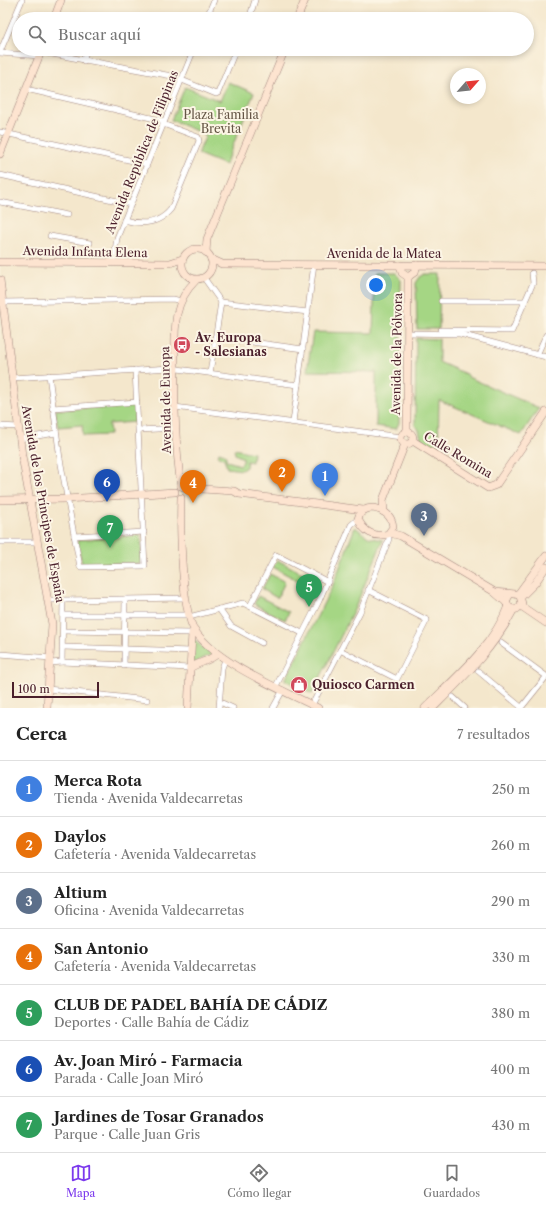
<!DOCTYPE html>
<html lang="es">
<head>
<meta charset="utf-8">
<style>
  body { margin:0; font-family:"Libre Caslon Text",serif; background:#f2f2f2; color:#222 }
  .compass { position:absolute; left:450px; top:68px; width:36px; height:36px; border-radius:50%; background:#fff; box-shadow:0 2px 6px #0003; rotate:62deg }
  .scale { position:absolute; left:12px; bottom:10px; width:87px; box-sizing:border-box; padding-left:4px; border:2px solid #4a1f2b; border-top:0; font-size:11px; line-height:14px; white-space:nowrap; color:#4a1f2b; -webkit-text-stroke:3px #fcf5e5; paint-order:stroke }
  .you { position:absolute; left:376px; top:285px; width:14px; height:14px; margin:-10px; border:3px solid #fff; border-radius:50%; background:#1a73e8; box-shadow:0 0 0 6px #1a73e833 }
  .badge { display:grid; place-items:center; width:26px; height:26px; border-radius:50%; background:#7c3aed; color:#fff; font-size:13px; font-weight:700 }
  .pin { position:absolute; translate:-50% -33px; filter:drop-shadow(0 1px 2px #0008) }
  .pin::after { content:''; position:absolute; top:21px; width:14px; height:12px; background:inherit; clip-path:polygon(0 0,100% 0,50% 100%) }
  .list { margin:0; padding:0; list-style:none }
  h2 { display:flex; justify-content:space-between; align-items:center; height:52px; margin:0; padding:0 16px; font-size:17px }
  h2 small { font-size:13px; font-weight:400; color:#767676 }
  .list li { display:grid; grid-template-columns:26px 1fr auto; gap:12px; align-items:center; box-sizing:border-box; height:56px; padding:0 16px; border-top:1px solid #e0e0e0 }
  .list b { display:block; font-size:15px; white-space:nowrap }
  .list p { margin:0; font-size:13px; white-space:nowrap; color:#767676 }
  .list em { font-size:13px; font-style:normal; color:#767676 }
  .icon { flex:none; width:22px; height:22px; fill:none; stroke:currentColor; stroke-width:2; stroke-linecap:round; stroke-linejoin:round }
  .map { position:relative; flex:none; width:546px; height:708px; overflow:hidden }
  .search { position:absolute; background:#fff; box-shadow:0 2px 6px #0003; left:12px; right:12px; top:12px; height:44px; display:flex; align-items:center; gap:10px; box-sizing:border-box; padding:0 14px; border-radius:22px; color:#767676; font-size:15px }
  .sheet { height:444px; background:#fff }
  nav { display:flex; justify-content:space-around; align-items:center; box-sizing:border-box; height:56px; border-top:1px solid #e0e0e0; background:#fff; font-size:11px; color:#767676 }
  nav a { display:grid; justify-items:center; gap:2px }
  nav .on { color:#7c3aed }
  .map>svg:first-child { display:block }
  .green { fill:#a5d684; stroke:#787a58 }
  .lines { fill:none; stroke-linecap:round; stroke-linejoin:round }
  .street-casing { stroke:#9f837c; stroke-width:6 }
  .secondary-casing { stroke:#9f837c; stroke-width:8 }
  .street { stroke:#fff; stroke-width:5 }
  .secondary { stroke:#fde4d0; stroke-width:7 }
  .labels { text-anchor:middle; stroke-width:4; stroke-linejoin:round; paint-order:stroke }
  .park-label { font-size:12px; fill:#655646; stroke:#fcf5e5 }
  .street-label { font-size:12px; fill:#4a1f2b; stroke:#fcf5e5 }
  .poi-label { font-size:12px; font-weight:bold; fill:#4a1f2b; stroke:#fcf5e5; text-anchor:start }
</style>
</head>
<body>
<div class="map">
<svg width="546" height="708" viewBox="0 0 546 708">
  <rect width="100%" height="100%" fill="#fcf5e5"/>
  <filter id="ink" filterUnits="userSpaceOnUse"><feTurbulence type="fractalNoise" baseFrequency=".025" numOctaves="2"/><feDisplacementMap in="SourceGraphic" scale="8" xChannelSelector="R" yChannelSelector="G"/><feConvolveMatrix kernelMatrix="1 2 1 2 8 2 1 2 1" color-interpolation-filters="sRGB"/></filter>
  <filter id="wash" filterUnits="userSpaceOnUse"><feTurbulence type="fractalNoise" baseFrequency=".012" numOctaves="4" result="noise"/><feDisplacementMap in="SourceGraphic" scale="16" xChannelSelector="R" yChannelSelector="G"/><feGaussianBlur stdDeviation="0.9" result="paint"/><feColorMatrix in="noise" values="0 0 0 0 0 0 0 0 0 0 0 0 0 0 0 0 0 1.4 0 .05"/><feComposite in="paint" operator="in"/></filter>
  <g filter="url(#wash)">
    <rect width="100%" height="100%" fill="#f4e7cc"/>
    <g class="green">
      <polygon points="228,82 254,93 225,165 198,154 206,135 171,120 185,87 220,101"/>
      <polygon points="375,273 394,273 401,280 399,423 396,429 376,426 376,372 307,371 313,332 373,333"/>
      <polygon points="425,274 440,274 439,329 417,329 416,283 420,277"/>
      <polygon points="416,338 439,339 439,362 468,375 468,377 539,408 521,435 439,400 438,449 421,439 419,430 415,425"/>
      <polygon points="134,405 135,422 109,424 110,435 83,436 82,425 58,427 55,410"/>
      <polygon points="234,449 253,453 252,462 247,461 246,467 242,470 227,468 224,458 218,457 219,452 225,454 227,461 240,465 243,462 243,458 235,454"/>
      <polygon points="355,527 368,537 383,540 355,608 312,694 285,680 333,585"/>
      <polygon points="141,535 142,564 82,564 77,540"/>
      <polygon points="277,560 308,576 304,584 273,567"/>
      <polygon points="270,574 285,582 277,598 262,589"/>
      <polygon points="258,596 289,612 285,620 254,604"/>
      <polygon points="193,639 203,648 214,653 192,664"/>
    </g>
  </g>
  <g filter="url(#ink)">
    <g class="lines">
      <defs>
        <g id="street">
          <polyline points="206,19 214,0"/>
          <polyline points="249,19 255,0"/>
          <polyline points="0,52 22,0"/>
          <polyline points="41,52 172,76 216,94 218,93 236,49"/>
          <polyline points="0,53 40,56"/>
          <polyline points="84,61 86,49"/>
          <polyline points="26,89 164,121"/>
          <polyline points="0,132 147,164"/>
          <polyline points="0,175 131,204"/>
          <polyline points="0,202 67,215"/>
          <path d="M124,220C141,225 159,224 171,209L199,141L198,137L163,124"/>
          <polyline points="50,236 90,243"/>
          <polyline points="113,263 117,238 194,49"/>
          <polyline points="204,278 221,302"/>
          <polyline points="441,301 525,301"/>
          <polyline points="3,302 173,299 181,301"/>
          <polyline points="221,302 308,312"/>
          <polyline points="441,330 512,331 533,283 532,273"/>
          <polyline points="408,333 460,334 546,357"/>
          <polyline points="215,337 303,349"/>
          <polyline points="537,355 546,335"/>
          <polyline points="210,373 221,302"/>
          <polyline points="49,375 60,459 80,567 145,566 135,370"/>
          <polyline points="12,378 170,368 298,385"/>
          <polyline points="175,407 401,437"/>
          <polyline points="52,408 137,402"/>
          <polyline points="293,422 314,264"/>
          <polyline points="0,426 18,427"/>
          <polyline points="139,430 176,428"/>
          <polyline points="19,439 56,433"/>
          <polyline points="74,536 144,532"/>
          <polyline points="0,542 37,542"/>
          <polyline points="48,600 63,600 62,662 51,663"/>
          <polyline points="63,600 185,598"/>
          <polyline points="250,606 276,555 328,582"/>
          <polyline points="219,609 231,626 262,643"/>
          <polyline points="64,615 189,615"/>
          <polyline points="189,617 243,603 302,633"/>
          <polyline points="64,631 192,633"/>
          <polyline points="501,643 546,676"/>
          <polyline points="63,647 191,651"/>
          <polyline points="340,650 397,679 427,620 368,590"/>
          <polyline points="0,654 51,658"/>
          <polyline points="62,662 190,668"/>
          <polyline points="124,666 125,599"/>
          <polyline points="478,671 521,707"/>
          <polyline points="276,686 319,601 351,525 358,519"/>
          <polyline points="48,689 147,700"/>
          <polyline points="453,697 465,708"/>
          <polyline points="220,702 233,708"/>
          <polyline points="312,705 360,612 389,539 388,534"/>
          <polyline points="219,708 222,668 225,660"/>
          <polyline points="273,708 283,690"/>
          <polyline points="521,708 546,677"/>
        </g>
        <g id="secondary">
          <polyline points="54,19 61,0"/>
          <polyline points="297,19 305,0"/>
          <polyline points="0,154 42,49"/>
          <circle cx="197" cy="264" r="15"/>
          <polyline points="206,252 207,239 285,49"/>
          <polyline points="211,259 222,264 546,266"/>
          <polyline points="0,262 170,263 182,259"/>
          <polyline points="400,265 402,273 408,277"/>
          <polyline points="408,277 415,272 417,265"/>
          <polyline points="0,280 22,456 52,624 47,708"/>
          <circle cx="407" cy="438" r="6"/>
          <polyline points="407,432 408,277"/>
          <polyline points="413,441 488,488 496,485 546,412"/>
          <path d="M181,486C175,444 174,402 175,360C175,345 174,329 177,314C180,300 186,290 196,280"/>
          <polyline points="181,486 186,488 234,491 239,494 363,510"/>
          <path d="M181,498C180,524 181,611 195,631C219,665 281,689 318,708"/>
          <polyline points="0,500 66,499 175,492"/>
          <path d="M373,508C384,510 392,516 393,527L388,534C374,538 364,532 358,519C360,511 365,508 373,508Z"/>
          <polyline points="384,512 383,500 405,444"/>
          <polyline points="390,533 401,536 493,591 507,603"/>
          <path d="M495,592C503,594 513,592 520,596L522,604L517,609C511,610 507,607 506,601L510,594"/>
          <polyline points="518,594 546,556"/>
          <polyline points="521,597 535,583 546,567"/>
          <polyline points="521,606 546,623"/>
          <path d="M190,668C199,662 210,661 217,654"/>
          <polyline points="188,708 192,633 195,630"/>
          <path d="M425,708C455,678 493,647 508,606"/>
          <path d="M433,708C464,677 494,648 514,609"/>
        </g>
      </defs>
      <use href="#street" class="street-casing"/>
      <use href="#secondary" class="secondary-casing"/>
      <use href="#street" class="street"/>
      <use href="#secondary" class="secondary"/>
    </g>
  </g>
  <defs>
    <symbol id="bus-disc" viewBox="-11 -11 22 22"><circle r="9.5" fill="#d1495b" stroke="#fcf5e5"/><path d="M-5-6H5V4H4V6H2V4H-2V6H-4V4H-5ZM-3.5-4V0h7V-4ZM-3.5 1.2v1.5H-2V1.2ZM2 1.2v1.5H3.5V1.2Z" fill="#fff"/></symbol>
    <symbol id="shop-disc" viewBox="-11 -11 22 22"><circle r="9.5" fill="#d1495b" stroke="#fcf5e5"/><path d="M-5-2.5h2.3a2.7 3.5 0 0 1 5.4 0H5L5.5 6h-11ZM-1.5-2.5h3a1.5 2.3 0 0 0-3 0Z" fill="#fff"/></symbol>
  </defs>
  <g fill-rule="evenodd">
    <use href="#bus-disc" x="172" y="335" width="20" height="20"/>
    <use href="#shop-disc" x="289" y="675" width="20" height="20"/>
  </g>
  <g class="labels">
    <g class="park-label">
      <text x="221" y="119">Plaza Familia<tspan x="221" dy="14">Brevita</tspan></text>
    </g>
    <g class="street-label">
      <text transform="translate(142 152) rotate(-68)" y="4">Avenida República de Filipinas</text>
      <text transform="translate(85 252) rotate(1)" y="4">Avenida Infanta Elena</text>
      <text x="384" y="258">Avenida de la Matea</text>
      <text transform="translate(397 354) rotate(-89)" y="4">Avenida de la Pólvora</text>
      <text transform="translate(166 400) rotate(-91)" y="4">Avenida de Europa</text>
      <text transform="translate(458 455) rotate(31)" y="4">Calle Romina</text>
      <text transform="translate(43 504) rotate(80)" y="4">Avenida de los Príncipes de España</text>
    </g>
    <g class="poi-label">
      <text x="195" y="342">Av. Europa<tspan x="195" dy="14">- Salesianas</tspan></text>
      <text x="312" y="689">Quiosco Carmen</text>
    </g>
  </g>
</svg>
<svg class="compass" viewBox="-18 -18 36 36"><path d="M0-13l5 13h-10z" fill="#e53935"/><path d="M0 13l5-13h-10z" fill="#767676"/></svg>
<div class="scale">100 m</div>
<div class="you"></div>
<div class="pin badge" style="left:325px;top:496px;background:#3f7fe0">1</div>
<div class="pin badge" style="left:282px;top:492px;background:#e8710a">2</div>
<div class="pin badge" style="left:424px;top:536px;background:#5c6f8a">3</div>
<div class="pin badge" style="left:193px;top:503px;background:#e8710a">4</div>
<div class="pin badge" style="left:309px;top:607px;background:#2e9e5b">5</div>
<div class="pin badge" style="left:107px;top:502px;background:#1a4fb4">6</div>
<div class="pin badge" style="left:110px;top:548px;background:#2e9e5b">7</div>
<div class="search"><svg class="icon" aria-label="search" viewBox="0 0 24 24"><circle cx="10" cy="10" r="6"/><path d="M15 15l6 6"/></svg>Buscar aquí</div>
</div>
<section class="sheet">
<h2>Cerca<small>7 resultados</small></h2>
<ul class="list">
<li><span class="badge" style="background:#3f7fe0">1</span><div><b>Merca Rota</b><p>Tienda · Avenida Valdecarretas</p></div><em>250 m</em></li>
<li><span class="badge" style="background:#e8710a">2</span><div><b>Daylos</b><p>Cafetería · Avenida Valdecarretas</p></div><em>260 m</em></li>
<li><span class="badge" style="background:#5c6f8a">3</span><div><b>Altium</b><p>Oficina · Avenida Valdecarretas</p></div><em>290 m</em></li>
<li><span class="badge" style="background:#e8710a">4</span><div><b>San Antonio</b><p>Cafetería · Avenida Valdecarretas</p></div><em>330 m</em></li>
<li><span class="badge" style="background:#2e9e5b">5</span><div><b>CLUB DE PADEL BAHÍA DE CÁDIZ</b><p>Deportes · Calle Bahía de Cádiz</p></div><em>380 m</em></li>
<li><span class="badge" style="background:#1a4fb4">6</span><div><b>Av. Joan Miró - Farmacia</b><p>Parada · Calle Joan Miró</p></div><em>400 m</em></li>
<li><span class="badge" style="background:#2e9e5b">7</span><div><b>Jardines de Tosar Granados</b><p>Parque · Calle Juan Gris</p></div><em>430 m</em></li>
</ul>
</section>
<nav>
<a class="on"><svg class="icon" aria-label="map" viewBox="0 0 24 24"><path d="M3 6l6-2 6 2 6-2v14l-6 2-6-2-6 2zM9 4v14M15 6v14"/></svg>Mapa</a>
<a><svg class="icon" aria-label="directions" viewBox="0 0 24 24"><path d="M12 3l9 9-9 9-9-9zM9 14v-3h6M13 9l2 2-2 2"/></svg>Cómo llegar</a>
<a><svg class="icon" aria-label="saved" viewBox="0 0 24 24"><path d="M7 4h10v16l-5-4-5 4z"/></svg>Guardados</a>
</nav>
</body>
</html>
